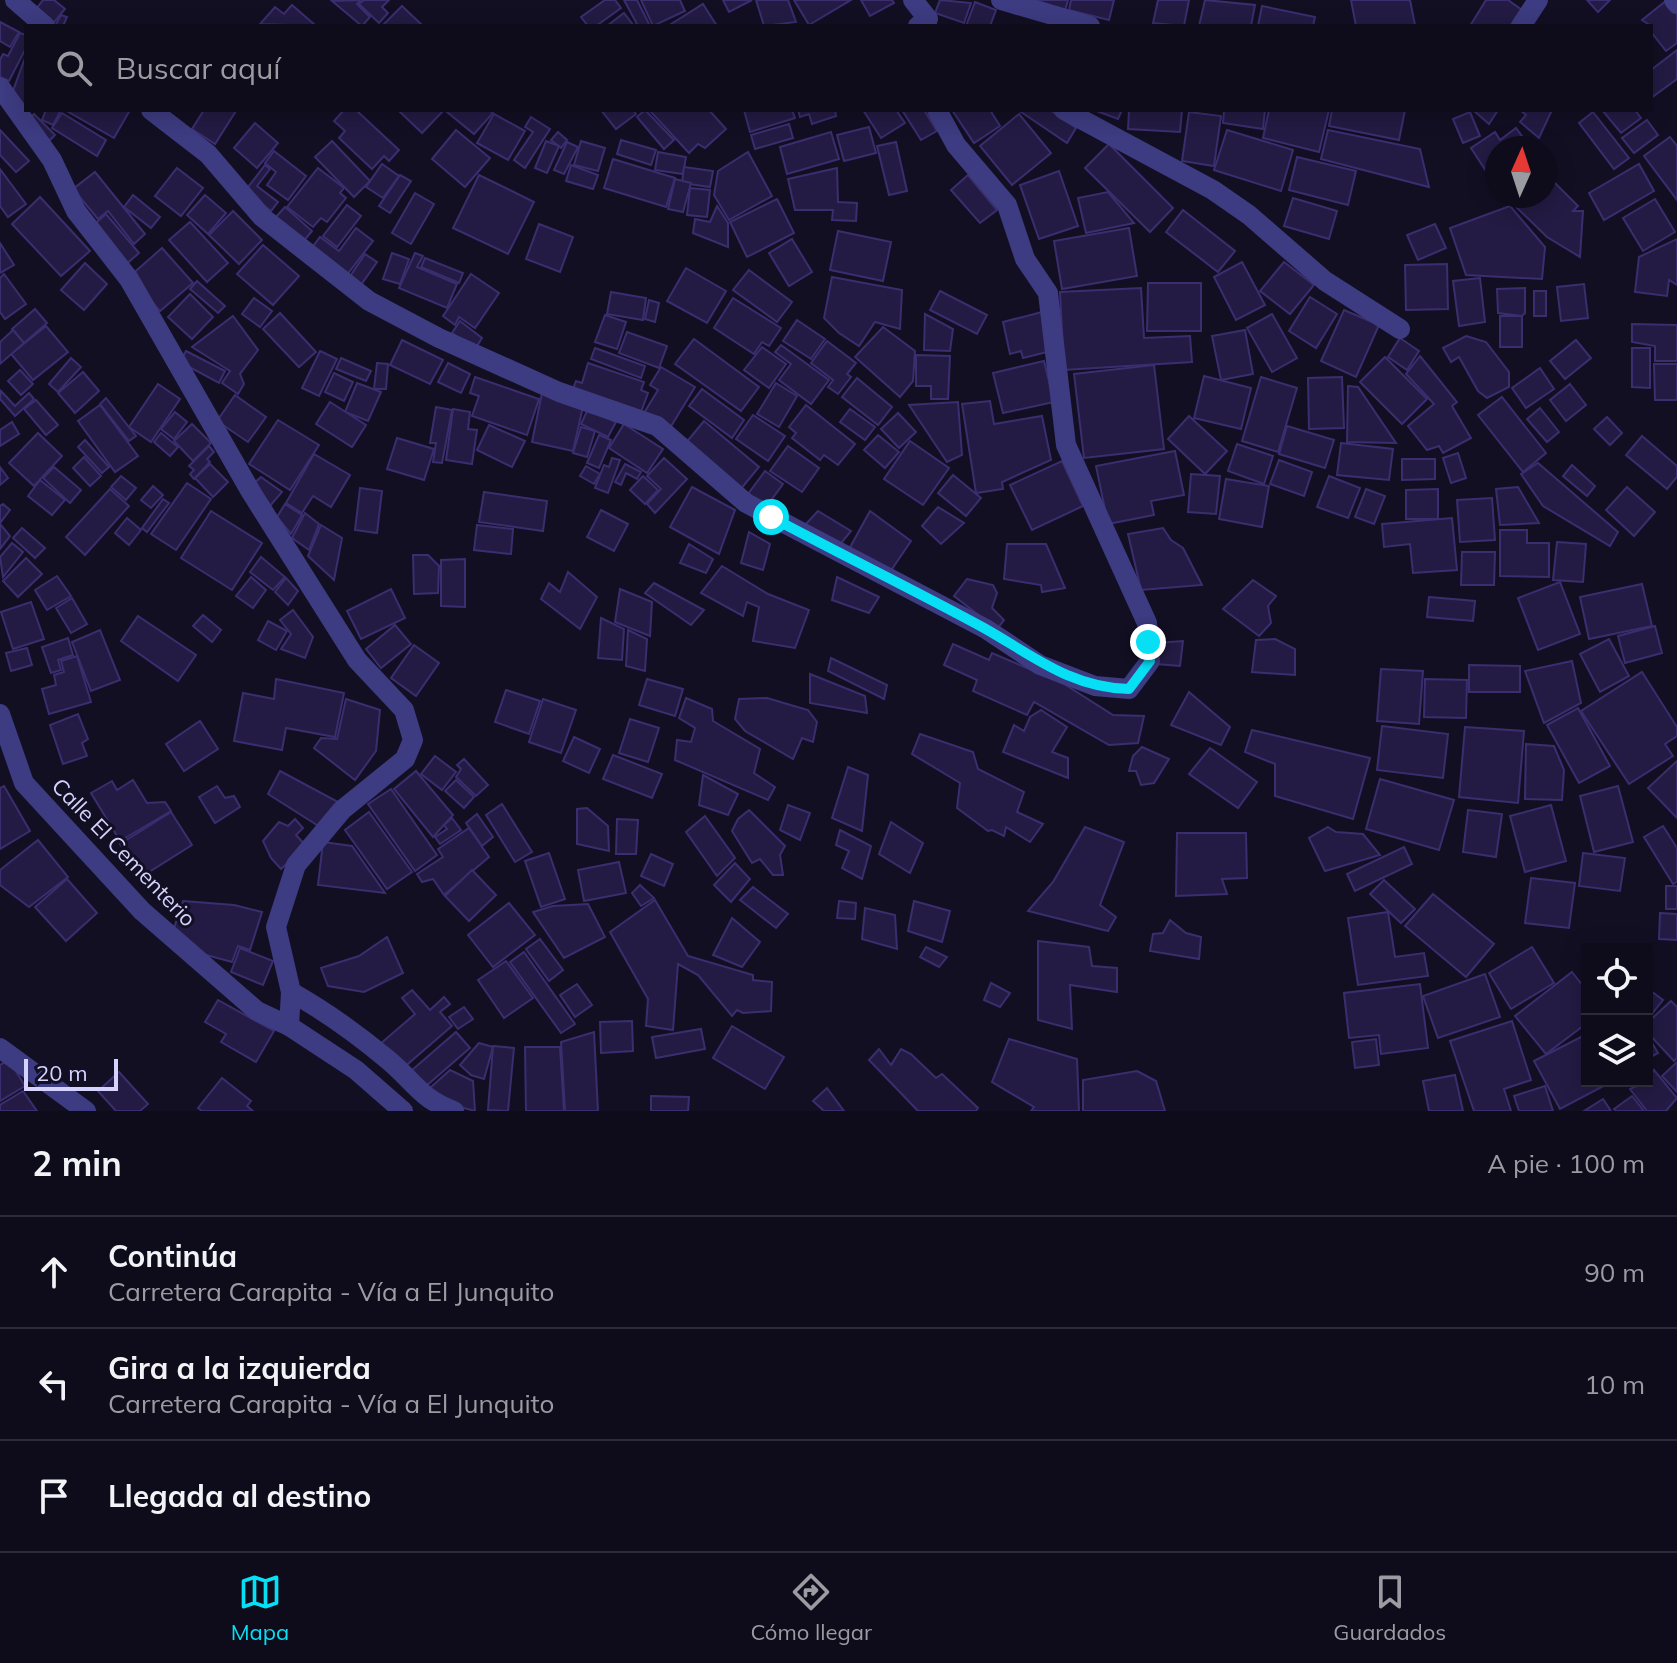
<!DOCTYPE html>
<html lang="es">
<head>
<meta charset="utf-8">
<style>
  body { margin:0; font-family:Mulish,sans-serif; background:#1c1927; color:#f1f3f6 }
  .controls { position:absolute; right:24px; bottom:24px; display:grid; overflow:hidden; border-radius:0px; box-shadow:0 4px 20px #0003 }
  .controls button { width:72px; height:72px; display:grid; place-items:center; padding:0; border:0; border-bottom:2px solid #2e2b39; background:#0e0b1a; color:#f1f3f6; font:40px sans-serif }
  .compass { position:absolute; left:1485px; top:136px; width:72px; height:72px; border-radius:50%; background:#0e0b1a; box-shadow:0 4px 20px #0003; rotate:3deg }
  .scale { position:absolute; left:24px; bottom:20px; width:94px; box-sizing:border-box; padding-left:8px; border:4px solid #d6d2fe; border-top:0; font-size:22px; line-height:28px; white-space:nowrap; color:#d6d2fe; -webkit-text-stroke:6px #120f23; paint-order:stroke }
  .stop { position:absolute; width:24px; height:24px; margin:-18px; border:6px solid #07dff5; border-radius:50%; background:#fff }
  .stop.end { background:#07dff5; border-color:#fff; box-shadow:0 2px 8px #0008 }
  .list { margin:0; padding:0; list-style:none }
  h2 { display:flex; justify-content:space-between; align-items:center; height:104px; margin:0; padding:0 32px; font-size:34px }
  h2 small { font-size:26px; font-weight:400; color:#9b9ba2 }
  .list li { display:grid; grid-template-columns:52px 1fr auto; gap:24px; align-items:center; box-sizing:border-box; height:112px; padding:0 32px; border-top:2px solid #2e2b39 }
  .list b { display:block; font-size:30px; white-space:nowrap }
  .list p { margin:0; font-size:26px; white-space:nowrap; color:#9b9ba2 }
  .list em { font-size:26px; font-style:normal; color:#9b9ba2 }
  .icon { flex:none; width:44px; height:44px; fill:none; stroke:currentColor; stroke-width:2; stroke-linecap:round; stroke-linejoin:round }
  .map { position:relative; flex:none; width:1677px; height:1111px; overflow:hidden }
  .search { position:absolute; background:#0e0b1a; box-shadow:0 4px 20px #0003; left:24px; right:24px; top:24px; height:88px; display:flex; align-items:center; gap:20px; box-sizing:border-box; padding:0 28px; border-radius:0px; color:#9b9ba2; font-size:30px }
  .sheet { height:440px; background:#0e0b1a }
  nav { display:flex; justify-content:space-around; align-items:center; box-sizing:border-box; height:112px; border-top:2px solid #2e2b39; background:#0e0b1a; font-size:22px; color:#9b9ba2 }
  nav a { display:grid; justify-items:center; gap:4px }
  nav .on { color:#07dff5 }
  .map>svg:first-child { display:block }
  .building { fill:#231b43; stroke:#3a2e6f; stroke-width:2 }
  .lines { fill:none; stroke-linecap:round; stroke-linejoin:round }
  .street { stroke:#3d3b81; stroke-width:20 }
  .route { stroke:#07dff5; stroke-width:10 }
  .labels { text-anchor:middle; stroke-width:6; stroke-linejoin:round; paint-order:stroke }
  .street-label { font-size:22px; fill:#d6d2fe; stroke:#120f23 }
</style>
</head>
<body>
<div class="map">
<svg width="1677" height="1111" viewBox="0 0 1677 1111">
  <rect width="100%" height="100%" fill="#120f23"/>
  <g class="building">
    <polygon points="43,0 54,0 65,9 51,26 33,13"/>
    <polygon points="361,0 357,4 370,17 362,26 332,1"/>
    <polygon points="364,0 389,0 382,7 388,13 379,23 359,4"/>
    <polygon points="605,0 615,0 621,8 596,26 588,26 581,17"/>
    <polygon points="624,0 637,0 650,26 638,26"/>
    <polygon points="641,0 680,0 685,11 653,26"/>
    <polygon points="723,0 752,0 729,12"/>
    <polygon points="756,0 788,0 796,22 764,26"/>
    <polygon points="794,0 851,0 809,25"/>
    <polygon points="861,0 892,0 894,3 870,16"/>
    <polygon points="940,0 971,3 964,23 935,13"/>
    <polygon points="1038,0 1068,0 1065,11 1038,4"/>
    <polygon points="1071,0 1114,0 1109,20 1069,10"/>
    <polygon points="1158,0 1189,0 1184,26 1153,23"/>
    <polygon points="1205,0 1255,5 1251,26 1199,26"/>
    <polygon points="1351,0 1410,0 1415,25 1356,26"/>
    <polygon points="1486,0 1508,0 1522,10 1510,26 1470,26"/>
    <polygon points="1587,0 1610,0 1598,12"/>
    <polygon points="1667,0 1677,14 1677,43 1666,51 1651,32 1651,26 1642,20"/>
    <polygon points="975,2 996,10 990,26 966,26"/>
    <polygon points="703,4 717,26 668,26"/>
    <polygon points="292,5 316,26 260,24 275,7 284,14"/>
    <polygon points="402,6 423,26 382,26"/>
    <polygon points="1262,6 1315,17 1313,26 1258,26"/>
    <polygon points="624,13 634,26 607,26"/>
    <polygon points="61,15 67,17 63,26 55,26"/>
    <polygon points="0,22 19,32 10,47 0,41"/>
    <polygon points="20,33 26,35 26,48 9,81 0,77 0,60 3,54 8,56"/>
    <polygon points="1677,50 1677,79 1651,98 1651,70"/>
    <polygon points="25,58 26,58 26,105 10,99"/>
    <polygon points="46,110 61,110 53,125 42,120"/>
    <polygon points="65,110 130,110 114,138"/>
    <polygon points="204,110 236,111 215,144 192,129"/>
    <polygon points="344,110 356,110 399,150 389,161 384,156 372,169 339,138 345,131 334,121"/>
    <polygon points="398,110 444,110 422,133"/>
    <polygon points="450,110 489,110 493,113 474,134 447,112"/>
    <polygon points="601,110 633,110 636,114 616,129"/>
    <polygon points="645,110 674,140 664,149 637,117"/>
    <polygon points="654,110 709,110 726,129 705,148 698,144 689,153 651,112"/>
    <polygon points="744,110 792,110 795,118 750,132"/>
    <polygon points="798,110 835,110 836,116 812,124 809,114 800,117"/>
    <polygon points="863,110 896,110 905,123 881,138"/>
    <polygon points="902,110 924,110 937,131 921,140"/>
    <polygon points="952,110 990,110 1000,126 974,143"/>
    <polygon points="1018,110 1050,110 1076,128 1067,143"/>
    <polygon points="1094,110 1122,110 1118,119"/>
    <polygon points="1129,110 1182,110 1180,132 1128,129"/>
    <polygon points="1216,110 1265,110 1263,129 1223,123 1224,111"/>
    <polygon points="1269,110 1329,110 1319,152 1263,138"/>
    <polygon points="1332,110 1405,110 1399,140 1329,126"/>
    <polygon points="1473,110 1498,110 1489,124"/>
    <polygon points="1520,110 1552,110 1539,138 1520,122 1526,115"/>
    <polygon points="1602,110 1635,110 1641,118 1621,133"/>
    <polygon points="1189,112 1221,116 1214,166 1182,161"/>
    <polygon points="1470,112 1480,136 1463,143 1453,119"/>
    <polygon points="1593,112 1629,158 1614,169 1579,123"/>
    <polygon points="62,113 106,140 97,156 52,128"/>
    <polygon points="34,114 55,135 46,144 26,123"/>
    <polygon points="494,114 525,131 508,160 477,143"/>
    <polygon points="1019,114 1051,153 1012,185 980,146"/>
    <polygon points="531,117 550,129 525,168 514,160 533,132 525,127"/>
    <polygon points="1647,120 1658,135 1634,153 1622,138"/>
    <polygon points="255,123 278,143 257,168 234,148"/>
    <polygon points="789,124 793,138 755,149 751,135"/>
    <polygon points="869,127 876,153 844,161 837,135"/>
    <polygon points="1516,128 1530,147 1497,148 1497,188 1471,148 1495,132 1500,140"/>
    <polygon points="0,130 29,161 16,172 0,155"/>
    <polygon points="456,130 490,158 465,187 432,159"/>
    <polygon points="1227,130 1293,150 1281,191 1214,170"/>
    <polygon points="1328,130 1420,149 1429,187 1321,159"/>
    <polygon points="558,132 567,140 561,148 551,140"/>
    <polygon points="831,132 839,159 787,174 780,147"/>
    <polygon points="1670,137 1677,146 1677,200 1644,156"/>
    <polygon points="621,140 656,150 651,165 617,154"/>
    <polygon points="332,141 370,181 354,197 315,157"/>
    <polygon points="546,141 559,146 547,173 535,168"/>
    <polygon points="581,141 605,148 598,171 574,165"/>
    <polygon points="567,142 578,147 564,174 554,170"/>
    <polygon points="896,142 907,191 889,195 877,146"/>
    <polygon points="1109,144 1173,208 1150,232 1085,168"/>
    <polygon points="274,151 306,176 288,200 267,185 276,172 265,163"/>
    <polygon points="658,152 686,157 683,174 655,170"/>
    <polygon points="748,152 772,196 729,220 714,195 718,171"/>
    <polygon points="1297,157 1356,171 1348,205 1289,190"/>
    <polygon points="613,159 675,178 666,207 604,188"/>
    <polygon points="382,164 399,176 383,198 366,187"/>
    <polygon points="1639,164 1654,191 1604,220 1589,193"/>
    <polygon points="265,165 270,169 257,186 278,202 271,211 245,191"/>
    <polygon points="571,165 598,175 593,189 566,181"/>
    <polygon points="684,167 713,171 710,187 682,183"/>
    <polygon points="177,168 203,188 181,216 155,196"/>
    <polygon points="318,168 344,188 340,193 346,198 327,222 321,218 313,227 287,207"/>
    <polygon points="837,168 838,202 857,203 856,221 832,220 833,210 795,210 788,179"/>
    <polygon points="0,169 26,204 8,217 0,206"/>
    <polygon points="1059,171 1078,226 1039,239 1020,185"/>
    <polygon points="95,172 145,234 134,244 108,211 98,219 73,189"/>
    <polygon points="1545,173 1578,206 1573,211 1583,211 1580,257 1547,237 1508,199 1545,196"/>
    <polygon points="400,175 411,181 390,213 379,206"/>
    <polygon points="479,175 534,202 508,254 453,228"/>
    <polygon points="968,175 997,210 980,223 951,190"/>
    <polygon points="675,179 691,183 683,212 668,209"/>
    <polygon points="690,188 710,190 707,217 687,215"/>
    <polygon points="1108,192 1134,223 1086,233 1078,198"/>
    <polygon points="415,193 434,204 411,244 392,233"/>
    <polygon points="133,195 160,217 151,228 124,207"/>
    <polygon points="205,195 226,213 208,234 187,215"/>
    <polygon points="40,197 90,251 61,276 12,224"/>
    <polygon points="1293,198 1337,211 1329,239 1284,226"/>
    <polygon points="777,199 794,233 747,257 730,222"/>
    <polygon points="1655,199 1675,232 1643,251 1623,218"/>
    <polygon points="347,205 361,216 337,247 323,236"/>
    <polygon points="717,206 728,223 728,247 693,233 695,219 710,222"/>
    <polygon points="1510,206 1545,247 1542,279 1466,275 1450,228"/>
    <polygon points="285,207 312,231 302,243 275,218"/>
    <polygon points="1183,210 1235,251 1218,272 1166,232"/>
    <polygon points="233,211 262,240 239,264 209,235"/>
    <polygon points="106,214 139,253 124,266 91,227"/>
    <polygon points="190,222 228,263 207,282 169,240"/>
    <polygon points="539,224 573,237 560,272 526,259"/>
    <polygon points="1435,224 1446,248 1418,260 1407,235"/>
    <polygon points="356,228 373,241 346,276 311,249 320,237 339,251"/>
    <polygon points="1129,228 1137,276 1062,289 1054,241"/>
    <polygon points="838,231 891,242 883,281 830,270"/>
    <polygon points="792,239 812,272 789,286 769,253"/>
    <polygon points="1677,239 1677,285 1669,280 1667,296 1635,292 1639,257"/>
    <polygon points="0,243 14,265 0,273"/>
    <polygon points="263,245 299,276 273,305 237,274"/>
    <polygon points="162,248 193,283 160,311 129,277"/>
    <polygon points="392,253 409,259 400,284 383,279"/>
    <polygon points="415,253 423,256 417,267 457,284 447,308 399,288"/>
    <polygon points="365,254 377,262 361,285 349,278"/>
    <polygon points="425,258 463,273 459,283 421,267"/>
    <polygon points="1242,262 1265,305 1236,320 1214,277"/>
    <polygon points="1284,262 1314,285 1290,314 1260,291"/>
    <polygon points="85,263 107,284 84,310 61,290"/>
    <polygon points="1447,264 1448,309 1406,310 1405,265"/>
    <polygon points="686,268 726,291 707,323 667,301"/>
    <polygon points="749,270 792,302 777,322 733,290"/>
    <polygon points="4,274 26,304 5,319 0,312 0,278"/>
    <polygon points="471,274 499,293 475,328 459,317 455,325 443,316"/>
    <polygon points="832,277 902,290 900,329 875,322 859,346 839,333 824,318"/>
    <polygon points="1480,278 1485,322 1459,326 1453,281"/>
    <polygon points="197,281 225,306 218,313 190,289"/>
    <polygon points="1148,283 1201,283 1201,331 1147,331"/>
    <polygon points="1584,284 1588,318 1561,321 1557,287"/>
    <polygon points="1141,288 1144,338 1190,336 1192,362 1064,370 1060,292"/>
    <polygon points="1525,288 1525,313 1522,316 1498,313 1497,289"/>
    <polygon points="940,291 987,315 977,334 930,310"/>
    <rect x="1534" y="291" width="12" height="25"/>
    <polygon points="611,292 646,298 643,320 607,314"/>
    <polygon points="190,294 213,317 192,339 168,317"/>
    <polygon points="1310,297 1337,314 1316,348 1289,331"/>
    <polygon points="254,298 272,311 260,327 242,314"/>
    <polygon points="733,298 781,328 769,346 762,342 754,354 714,328"/>
    <polygon points="649,300 659,303 655,322 645,319"/>
    <polygon points="35,309 47,323 24,343 12,329"/>
    <polygon points="1344,310 1379,325 1356,377 1321,361"/>
    <polygon points="1042,312 1051,351 1023,358 1021,351 1010,354 1003,322"/>
    <polygon points="280,313 316,352 299,367 263,329"/>
    <polygon points="925,314 953,329 950,351 924,350"/>
    <polygon points="1272,314 1297,358 1272,372 1247,328"/>
    <polygon points="605,315 626,322 617,349 595,342"/>
    <polygon points="233,316 258,350 240,374 244,384 238,394 222,383 230,371 192,347"/>
    <rect x="1500" y="316" width="22" height="31"/>
    <polygon points="797,320 825,339 811,359 783,341"/>
    <polygon points="460,321 482,338 475,349 452,333"/>
    <polygon points="1632,324 1677,325 1677,361 1655,361 1655,346 1632,342"/>
    <polygon points="46,326 68,352 33,380 11,354"/>
    <polygon points="883,327 915,351 913,381 900,397 855,357"/>
    <polygon points="13,330 24,343 0,364 0,342"/>
    <polygon points="1245,330 1253,374 1221,380 1212,336"/>
    <polygon points="627,332 667,346 659,368 619,353"/>
    <polygon points="1466,336 1486,342 1509,372 1509,387 1487,398 1478,391 1459,357 1451,362 1443,348"/>
    <polygon points="1400,338 1419,351 1407,370 1388,357"/>
    <polygon points="694,339 759,387 741,411 675,364"/>
    <polygon points="402,340 443,360 430,384 390,365"/>
    <polygon points="1576,340 1591,358 1565,379 1550,361"/>
    <polygon points="827,341 856,363 847,374 851,377 838,394 828,387 833,380 811,363"/>
    <polygon points="781,345 829,380 811,404 779,380 791,364 775,352"/>
    <polygon points="762,347 786,364 769,388 744,370"/>
    <polygon points="595,348 645,366 641,378 591,359"/>
    <polygon points="1632,348 1650,348 1650,388 1632,387"/>
    <polygon points="186,351 225,371 219,383 180,362"/>
    <polygon points="320,351 337,359 319,396 302,388"/>
    <polygon points="916,355 950,356 948,399 931,399 931,386 916,386"/>
    <polygon points="1420,356 1457,402 1452,406 1471,438 1443,453 1439,446 1427,450 1408,426 1434,404 1406,374"/>
    <polygon points="1385,357 1427,399 1402,424 1360,382"/>
    <polygon points="71,358 81,367 58,392 49,384"/>
    <polygon points="341,358 371,371 366,381 336,369"/>
    <polygon points="1044,361 1054,402 1003,413 993,373"/>
    <polygon points="377,363 388,364 386,389 374,389"/>
    <polygon points="448,363 470,374 461,393 438,382"/>
    <polygon points="588,363 644,382 641,390 648,393 641,412 573,389 576,381 582,383"/>
    <polygon points="1654,364 1677,364 1677,400 1655,400"/>
    <polygon points="1154,365 1164,449 1084,458 1074,374"/>
    <polygon points="661,367 695,387 670,428 644,413 658,390 650,385"/>
    <polygon points="1540,368 1554,389 1526,408 1512,388"/>
    <polygon points="20,370 33,384 21,395 8,381"/>
    <polygon points="83,372 99,391 75,413 58,393"/>
    <polygon points="334,373 353,382 344,401 325,392"/>
    <polygon points="1204,376 1251,388 1241,429 1194,418"/>
    <polygon points="475,377 539,399 527,435 472,416 479,396 470,393"/>
    <polygon points="1261,377 1297,388 1278,452 1242,441"/>
    <polygon points="1342,377 1344,428 1309,429 1308,378"/>
    <polygon points="857,378 892,407 878,425 842,397"/>
    <polygon points="357,383 381,392 368,421 345,412"/>
    <polygon points="776,383 797,396 779,427 757,414"/>
    <polygon points="158,384 180,399 151,442 129,427"/>
    <polygon points="1570,384 1586,405 1566,421 1550,400"/>
    <polygon points="1348,386 1358,387 1396,443 1347,442"/>
    <polygon points="702,389 744,420 732,438 689,406"/>
    <polygon points="1,391 15,406 29,393 34,399 15,416 0,399"/>
    <polygon points="542,393 584,402 573,451 532,442"/>
    <polygon points="235,395 266,417 248,442 217,421"/>
    <polygon points="1502,397 1546,453 1523,472 1478,415"/>
    <polygon points="106,398 136,436 129,441 100,404"/>
    <polygon points="36,400 58,425 46,435 24,409"/>
    <polygon points="990,401 994,424 1042,416 1051,460 1002,482 1003,489 976,493 962,404"/>
    <polygon points="330,402 366,425 352,447 316,424"/>
    <polygon points="958,402 962,455 947,462 909,405"/>
    <polygon points="100,405 138,456 115,472 78,421"/>
    <polygon points="806,405 855,444 838,465 824,455 820,460 792,438 796,433 789,427"/>
    <polygon points="436,407 452,410 442,463 433,462 436,443 430,443"/>
    <polygon points="1540,408 1559,432 1547,442 1527,419"/>
    <polygon points="453,409 470,412 468,429 477,430 472,464 446,460"/>
    <polygon points="588,409 616,422 608,437 581,424"/>
    <polygon points="850,409 875,427 865,440 840,422"/>
    <polygon points="175,412 187,422 174,439 161,429"/>
    <polygon points="898,413 916,432 899,448 881,429"/>
    <polygon points="753,415 785,436 768,461 736,439"/>
    <polygon points="1189,416 1227,451 1205,474 1168,439"/>
    <polygon points="1607,417 1622,433 1610,445 1594,429"/>
    <polygon points="278,420 319,445 290,490 249,464"/>
    <polygon points="704,421 759,467 740,490 684,445"/>
    <polygon points="12,422 19,434 0,446 0,430"/>
    <polygon points="192,424 211,443 193,461 174,441"/>
    <polygon points="624,424 663,449 647,473 609,448"/>
    <polygon points="489,425 525,441 512,467 477,450"/>
    <polygon points="1287,426 1334,440 1325,468 1279,454"/>
    <polygon points="581,427 595,431 587,457 573,453"/>
    <polygon points="38,433 62,456 34,486 9,463"/>
    <polygon points="161,433 178,447 170,456 154,442"/>
    <polygon points="599,435 611,440 599,468 587,463"/>
    <polygon points="878,435 899,452 885,468 864,450"/>
    <polygon points="1642,436 1677,466 1677,477 1667,489 1626,455"/>
    <polygon points="397,438 434,449 424,480 387,469"/>
    <polygon points="85,440 109,467 102,473 78,447"/>
    <polygon points="910,441 949,468 923,505 884,479"/>
    <polygon points="1341,443 1393,449 1389,480 1337,475"/>
    <polygon points="1237,444 1273,456 1264,484 1228,471"/>
    <polygon points="209,446 214,452 207,459 210,462 194,479 190,474 194,470 189,466"/>
    <polygon points="788,446 819,468 802,492 770,471"/>
    <polygon points="1175,451 1184,495 1151,501 1154,515 1108,524 1096,466"/>
    <polygon points="1458,453 1466,478 1451,483 1443,458"/>
    <polygon points="314,454 350,475 331,507 313,496 302,513 286,503"/>
    <polygon points="84,457 101,476 90,486 73,468"/>
    <polygon points="612,458 620,460 608,493 595,488 604,465 609,467"/>
    <polygon points="664,458 687,479 655,513 647,504 661,489 647,476"/>
    <polygon points="1402,459 1435,459 1435,479 1402,480"/>
    <polygon points="1279,460 1312,472 1304,496 1270,484"/>
    <polygon points="1062,461 1083,506 1032,530 1010,485"/>
    <polygon points="1538,463 1618,532 1610,546 1543,506 1521,474"/>
    <polygon points="210,464 228,482 213,497 195,478"/>
    <polygon points="625,464 641,472 637,479 626,473 621,485 615,482"/>
    <polygon points="1572,465 1595,486 1587,496 1563,476"/>
    <polygon points="586,466 600,474 594,484 580,476"/>
    <polygon points="0,467 8,478 0,485"/>
    <polygon points="54,467 81,490 70,503 43,478"/>
    <polygon points="765,471 783,484 766,507 748,494"/>
    <polygon points="1191,474 1220,476 1216,514 1188,512"/>
    <polygon points="953,475 981,498 966,516 938,493"/>
    <polygon points="121,476 136,488 126,500 111,487"/>
    <polygon points="643,476 658,490 645,504 630,490"/>
    <polygon points="1329,476 1360,488 1348,518 1317,507"/>
    <polygon points="261,477 282,492 270,506 253,484"/>
    <polygon points="1226,479 1269,486 1262,527 1219,519"/>
    <polygon points="40,480 65,500 52,515 28,496"/>
    <polygon points="187,483 211,499 176,550 151,534"/>
    <polygon points="153,486 163,495 151,508 141,500"/>
    <polygon points="692,487 735,510 719,554 670,527"/>
    <polygon points="1518,487 1539,523 1500,525 1496,489"/>
    <polygon points="1627,487 1655,512 1634,536 1606,510"/>
    <polygon points="360,488 382,491 377,533 355,530"/>
    <polygon points="110,489 129,506 85,555 66,537"/>
    <polygon points="1366,489 1385,496 1374,524 1355,517"/>
    <polygon points="1438,489 1438,519 1406,519 1406,490"/>
    <polygon points="484,492 547,501 543,531 479,522"/>
    <polygon points="1492,498 1495,540 1460,542 1457,500"/>
    <polygon points="163,499 169,503 147,532 142,528"/>
    <polygon points="3,504 10,510 0,523 0,506"/>
    <polygon points="285,504 302,515 291,534 277,517"/>
    <polygon points="938,507 964,523 941,544 922,526"/>
    <polygon points="601,510 628,524 614,551 587,537"/>
    <polygon points="211,511 262,543 232,590 181,558"/>
    <polygon points="818,511 851,531 838,547 804,526"/>
    <polygon points="870,511 911,541 888,575 848,551"/>
    <polygon points="305,513 319,524 309,550 292,538"/>
    <polygon points="127,518 141,530 129,545 115,533"/>
    <polygon points="1452,518 1457,570 1413,573 1410,544 1384,547 1382,524"/>
    <polygon points="0,524 10,536 0,549"/>
    <polygon points="321,525 342,538 334,580 308,556"/>
    <polygon points="477,525 513,529 511,554 474,550"/>
    <polygon points="22,528 45,548 35,558 13,538"/>
    <polygon points="1163,528 1171,540 1183,548 1202,585 1141,590 1128,534"/>
    <polygon points="1500,530 1527,530 1527,543 1549,543 1549,577 1500,576"/>
    <polygon points="749,532 770,544 763,570 741,563"/>
    <polygon points="1557,542 1586,544 1583,582 1553,580"/>
    <polygon points="12,543 23,552 3,577 0,557"/>
    <polygon points="689,544 713,559 706,573 680,563"/>
    <polygon points="1007,544 1046,544 1065,588 1042,592 1041,585 1004,579"/>
    <polygon points="1462,552 1495,552 1494,585 1461,585"/>
    <polygon points="413,555 428,555 439,566 438,593 414,594"/>
    <polygon points="261,557 285,577 273,590 250,572"/>
    <polygon points="26,558 42,574 18,597 3,581"/>
    <polygon points="465,559 465,607 441,606 441,560"/>
    <polygon points="722,566 768,594 809,610 795,648 753,641 759,607 747,602 743,616 701,593"/>
    <polygon points="568,572 597,597 580,629 541,599 549,583 560,592"/>
    <polygon points="57,576 71,596 47,610 35,590"/>
    <polygon points="251,577 266,590 253,608 236,596"/>
    <polygon points="837,577 879,597 869,613 832,600"/>
    <polygon points="286,578 298,591 288,605 275,592"/>
    <polygon points="967,579 993,585 997,593 992,608 1004,620 997,629 954,596"/>
    <polygon points="1253,580 1276,596 1268,606 1271,623 1259,636 1223,609"/>
    <polygon points="1560,582 1580,634 1538,650 1518,598"/>
    <polygon points="654,583 704,610 691,625 645,593"/>
    <polygon points="1642,584 1652,626 1589,639 1580,597"/>
    <polygon points="391,589 405,618 361,639 347,611"/>
    <polygon points="620,589 652,602 650,636 615,622"/>
    <polygon points="1429,597 1475,601 1473,621 1427,617"/>
    <polygon points="72,598 87,624 71,633 56,608"/>
    <polygon points="31,602 44,639 13,649 1,612"/>
    <polygon points="293,610 313,637 305,658 281,649 291,634 280,620"/>
    <polygon points="203,615 221,630 212,642 193,626"/>
    <polygon points="138,616 196,655 178,681 121,641"/>
    <polygon points="601,618 624,629 622,660 598,658"/>
    <polygon points="268,621 287,631 276,650 258,640"/>
    <polygon points="395,625 411,644 381,668 366,649"/>
    <polygon points="1655,626 1662,653 1625,663 1618,636"/>
    <polygon points="100,630 120,680 91,691 72,642"/>
    <polygon points="628,630 647,639 645,671 626,666"/>
    <polygon points="68,638 73,655 58,660 61,670 51,673 42,647"/>
    <polygon points="1275,639 1295,649 1295,675 1252,672 1256,640"/>
    <polygon points="1609,639 1629,676 1600,692 1580,654"/>
    <polygon points="1183,641 1180,666 1156,664 1156,643"/>
    <polygon points="953,644 989,660 992,653 1064,684 1113,715 1144,716 1138,743 1109,745 1034,702 1027,715 973,691 977,680 944,665"/>
    <polygon points="414,645 439,663 416,696 391,678"/>
    <polygon points="27,648 32,665 11,671 6,653"/>
    <polygon points="77,656 91,702 49,714 42,689 56,685 54,675 64,672 61,661"/>
    <polygon points="831,658 887,685 884,699 828,671"/>
    <polygon points="1572,661 1581,703 1544,723 1525,671"/>
    <polygon points="1469,665 1520,666 1520,692 1469,692"/>
    <polygon points="1381,669 1423,671 1419,724 1377,721"/>
    <polygon points="1642,672 1677,727 1677,736 1665,744 1673,756 1629,784 1581,711"/>
    <polygon points="810,674 865,696 867,713 810,703"/>
    <polygon points="276,679 344,693 335,737 286,728 282,750 234,741 243,693 274,699"/>
    <polygon points="647,679 683,689 675,716 639,705"/>
    <polygon points="1425,679 1467,680 1466,718 1424,717"/>
    <polygon points="506,690 540,701 529,734 495,722"/>
    <polygon points="1189,692 1230,727 1221,745 1171,725"/>
    <polygon points="686,698 712,709 713,721 760,749 754,773 775,787 768,800 675,760 677,740 691,742 695,728 679,718"/>
    <polygon points="767,698 808,710 817,722 813,742 802,738 793,759 745,731 735,719 739,699"/>
    <polygon points="346,699 380,710 376,751 355,780 314,748 321,738 337,739"/>
    <polygon points="543,699 576,710 561,753 529,742"/>
    <polygon points="1578,708 1610,766 1579,783 1547,725"/>
    <polygon points="1041,710 1067,727 1052,752 1068,758 1068,778 1003,752 1014,725 1024,731 1030,717"/>
    <polygon points="78,714 88,739 82,743 87,756 63,764 50,725"/>
    <polygon points="630,719 659,728 648,762 619,753"/>
    <polygon points="200,721 218,749 184,771 166,744"/>
    <polygon points="1382,726 1448,734 1443,778 1377,770"/>
    <polygon points="1465,727 1524,731 1518,803 1459,797"/>
    <polygon points="1252,730 1370,758 1353,819 1275,796 1275,764 1245,752"/>
    <polygon points="920,734 973,752 978,769 1024,792 1017,812 1043,824 1030,842 1006,827 1004,836 992,830 988,831 957,808 960,783 912,754"/>
    <polygon points="574,737 600,749 589,773 563,761"/>
    <polygon points="1526,744 1554,746 1564,770 1562,800 1525,799"/>
    <polygon points="1142,747 1169,759 1154,783 1141,785 1136,771 1129,771 1133,756"/>
    <polygon points="1210,748 1257,782 1238,808 1189,774"/>
    <polygon points="613,755 662,774 652,798 603,779"/>
    <polygon points="435,756 456,772 442,790 421,774"/>
    <polygon points="464,759 488,785 476,796 456,777 461,769 457,765"/>
    <polygon points="1677,761 1677,818 1648,788"/>
    <polygon points="848,767 868,775 862,831 832,818"/>
    <polygon points="280,771 340,803 320,827 268,794"/>
    <polygon points="416,771 453,815 433,837 394,789"/>
    <polygon points="703,775 738,794 728,815 699,805"/>
    <polygon points="1380,779 1454,800 1439,850 1366,829"/>
    <polygon points="133,780 147,803 165,802 171,811 120,841 91,793 112,781 117,790"/>
    <polygon points="456,780 474,797 464,808 445,791"/>
    <polygon points="4,786 30,831 0,849 0,788"/>
    <polygon points="217,786 225,798 234,796 240,807 215,823 199,797"/>
    <polygon points="1618,786 1633,842 1594,852 1580,796"/>
    <polygon points="391,789 437,855 415,871 368,804"/>
    <polygon points="502,804 532,852 515,862 486,815"/>
    <polygon points="788,805 810,813 800,840 780,830"/>
    <polygon points="1551,805 1566,861 1525,872 1510,816"/>
    <polygon points="587,808 608,826 609,851 577,844 577,809"/>
    <polygon points="749,810 785,846 780,855 783,875 773,875 760,859 752,863 732,831 738,819"/>
    <polygon points="1468,810 1502,814 1496,857 1463,852"/>
    <polygon points="171,812 192,845 141,877 120,844"/>
    <polygon points="369,812 412,872 387,889 345,830"/>
    <polygon points="477,814 493,837 482,846 466,823"/>
    <polygon points="705,816 735,858 717,876 686,832"/>
    <polygon points="452,818 461,830 440,844 435,837 447,829 444,825"/>
    <polygon points="295,819 303,828 296,835 306,846 281,869 271,858 263,841 279,822 288,826"/>
    <polygon points="617,819 638,820 636,854 616,854"/>
    <polygon points="891,822 923,843 910,873 879,854"/>
    <polygon points="1663,826 1677,848 1677,882 1673,884 1644,837"/>
    <polygon points="1085,827 1124,842 1100,905 1116,917 1108,931 1028,911 1053,882"/>
    <polygon points="1328,827 1336,832 1363,834 1380,855 1325,871 1309,838"/>
    <polygon points="469,828 489,857 444,895 433,879 422,882 417,874 443,857 438,849"/>
    <polygon points="840,830 871,846 862,879 842,868 849,851 836,845"/>
    <polygon points="1177,833 1246,833 1247,878 1222,879 1227,894 1176,896"/>
    <polygon points="38,840 68,877 29,907 0,885 0,870"/>
    <polygon points="323,842 352,846 385,893 318,885"/>
    <polygon points="1404,847 1412,864 1355,891 1347,874"/>
    <polygon points="549,853 565,899 541,907 525,861"/>
    <polygon points="1583,853 1625,858 1620,891 1579,886"/>
    <polygon points="651,854 673,864 664,886 641,876"/>
    <polygon points="619,862 626,893 584,901 578,870"/>
    <polygon points="735,863 750,879 731,902 714,885"/>
    <polygon points="472,870 496,895 469,921 445,896"/>
    <polygon points="1531,878 1575,883 1569,928 1525,923"/>
    <polygon points="67,879 97,913 66,941 35,907"/>
    <polygon points="1384,880 1415,909 1401,923 1370,894"/>
    <polygon points="640,885 654,898 641,906 632,893"/>
    <rect x="1666" y="886" width="11" height="23"/>
    <polygon points="753,887 788,914 776,928 740,900"/>
    <polygon points="1433,894 1494,944 1466,977 1405,926"/>
    <polygon points="655,900 688,956 753,975 753,980 772,982 771,1011 743,1013 737,1010 732,1016 698,975 678,964 673,1030 646,1026 648,999 610,932"/>
    <polygon points="183,901 234,905 262,912 250,950 238,946 232,962 203,954 174,928"/>
    <polygon points="839,901 856,903 855,919 837,918"/>
    <polygon points="914,901 950,911 942,942 908,931"/>
    <polygon points="509,903 535,935 493,967 468,935"/>
    <polygon points="588,904 605,937 564,958 533,912 553,906"/>
    <polygon points="865,908 895,915 897,949 862,939"/>
    <polygon points="1388,912 1395,957 1424,953 1428,976 1358,985 1348,918"/>
    <polygon points="1660,913 1677,914 1677,940 1659,939"/>
    <polygon points="732,918 760,942 742,967 713,955"/>
    <polygon points="1170,920 1186,933 1201,937 1199,959 1150,951 1153,934 1163,933"/>
    <polygon points="387,937 403,973 364,992 328,986 321,968 359,956"/>
    <polygon points="540,939 563,970 549,981 526,949"/>
    <polygon points="1038,941 1089,947 1092,966 1117,968 1117,992 1070,985 1072,1029 1038,1020"/>
    <polygon points="926,947 947,957 939,967 920,957"/>
    <polygon points="1532,947 1554,983 1511,1009 1489,973"/>
    <polygon points="240,948 273,961 263,985 231,972"/>
    <polygon points="524,952 575,1024 561,1033 510,962"/>
    <polygon points="506,961 533,998 504,1018 478,980"/>
    <polygon points="1572,972 1587,991 1587,1023 1546,1054 1515,1016"/>
    <polygon points="1485,974 1500,1017 1438,1038 1423,996"/>
    <polygon points="991,983 1010,993 1000,1007 984,1000"/>
    <polygon points="577,984 592,1005 575,1017 560,995"/>
    <polygon points="1420,984 1428,1048 1381,1054 1379,1035 1349,1038 1344,993"/>
    <polygon points="1647,988 1663,1000 1647,1020"/>
    <polygon points="412,990 430,1010 444,997 450,1004 440,1012 452,1026 402,1069 380,1044 415,1014 402,998"/>
    <polygon points="218,1000 274,1031 256,1062 221,1042 226,1034 205,1022"/>
    <polygon points="1671,1001 1677,1007 1677,1058 1674,1061 1647,1032 1647,1023"/>
    <polygon points="464,1007 473,1019 458,1029 449,1017"/>
    <polygon points="632,1021 633,1051 601,1053 600,1022"/>
    <polygon points="1512,1021 1531,1080 1504,1089 1511,1111 1474,1111 1450,1041"/>
    <polygon points="732,1026 784,1057 765,1089 713,1058"/>
    <polygon points="701,1029 705,1049 656,1058 652,1037"/>
    <polygon points="456,1032 470,1048 426,1086 412,1070"/>
    <polygon points="594,1032 598,1111 565,1111 561,1042"/>
    <polygon points="1587,1034 1587,1081 1613,1081 1560,1109 1534,1061"/>
    <polygon points="1647,1034 1658,1053 1647,1059"/>
    <polygon points="1009,1039 1077,1059 1079,1111 1031,1111 1034,1107 992,1082"/>
    <polygon points="1376,1039 1379,1065 1355,1068 1352,1042"/>
    <polygon points="479,1043 493,1047 484,1079 471,1075 460,1065"/>
    <polygon points="493,1046 514,1048 508,1111 488,1110"/>
    <polygon points="525,1047 560,1047 564,1111 526,1111"/>
    <polygon points="879,1049 891,1065 901,1049 911,1054 936,1078 942,1074 978,1108 976,1111 918,1111 869,1060"/>
    <polygon points="9,1060 25,1086 0,1101 0,1065"/>
    <polygon points="1677,1062 1677,1092 1662,1076"/>
    <polygon points="450,1070 473,1081 475,1111 442,1102 430,1088"/>
    <polygon points="1654,1070 1677,1098 1666,1111 1647,1111 1630,1089 1647,1081"/>
    <polygon points="1137,1071 1156,1081 1165,1111 1083,1111 1083,1080"/>
    <polygon points="119,1072 148,1104 140,1111 116,1111 98,1091"/>
    <polygon points="1455,1075 1463,1111 1429,1111 1423,1081"/>
    <polygon points="222,1078 251,1101 247,1106 253,1111 202,1111 198,1108"/>
    <polygon points="1545,1086 1553,1111 1519,1111 1514,1096"/>
    <polygon points="827,1088 844,1111 824,1111 813,1101"/>
    <polygon points="23,1091 37,1111 0,1111 0,1105"/>
    <polygon points="651,1096 689,1097 688,1111 651,1111"/>
    <polygon points="1632,1096 1644,1111 1616,1111 1614,1109"/>
    <polygon points="1603,1099 1611,1111 1584,1111"/>
  </g>
  <g class="lines">
    <g class="street">
      <polyline points="15,0 45,26"/>
      <polyline points="913,0 928,19 918,26"/>
      <polyline points="1001,0 1090,26"/>
      <polyline points="1674,0 1677,4"/>
      <polyline points="1521,26 1538,0"/>
      <polyline points="0,87 52,160 76,211 129,279 251,492 357,660 404,710 413,740 405,759 342,810 296,865 276,927 291,992 289,1026"/>
      <polyline points="151,110 208,154 262,217 369,301 439,338 559,392 657,426 746,503 986,629 1040,665 1095,686 1129,689 1150,661 1147,623 1066,445 1048,293 1025,259 1007,205 956,145 937,110"/>
      <polyline points="1064,110 1213,190 1249,215 1325,281 1400,329"/>
      <polyline points="0,714 24,783 142,911 257,1011 289,1026 356,1070 403,1111"/>
      <path d="M291,992C325,1011 357,1034 387,1059C414,1081 419,1098 454,1111"/>
      <polyline points="0,1048 86,1111"/>
    </g>
  </g>
  <g class="lines">
    <path class="route" d="M771,517C842,555 914,590 984,628C1032,655 1071,688 1129,689L1150,661L1148,642"/>
  </g>
  <g class="labels">
    <g class="street-label">
      <text transform="translate(124 852) rotate(46)" y="8">Calle El Cementerio</text>
    </g>
  </g>
</svg>
<div class="controls">
<button><svg class="icon" aria-label="locate" viewBox="0 0 24 24"><circle cx="12" cy="12" r="6"/><path d="M12 2v4M12 18v4M2 12h4M18 12h4"/></svg></button>
<button><svg class="icon" aria-label="layers" viewBox="0 0 24 24"><path d="M12 4l9 5-9 5-9-5zM3 14l9 5 9-5"/></svg></button>
</div>
<svg class="compass" viewBox="-18 -18 36 36"><path d="M0-13l5 13h-10z" fill="#e53935"/><path d="M0 13l5-13h-10z" fill="#9b9ba2"/></svg>
<div class="scale">20 m</div>
<div class="stop" style="left:771px;top:517px"></div>
<div class="stop end" style="left:1148px;top:642px"></div>
<div class="search"><svg class="icon" aria-label="search" viewBox="0 0 24 24"><circle cx="10" cy="10" r="6"/><path d="M15 15l6 6"/></svg>Buscar aquí</div>
</div>
<section class="sheet">
<h2>2 min<small>A pie · 100 m</small></h2>
<ul class="list">
<li><svg class="icon" aria-label="ahead" viewBox="0 0 24 24"><path d="M12 20V5M6 11l6-6 6 6"/></svg><div><b>Continúa</b><p>Carretera Carapita - Vía a El Junquito</p></div><em>90 m</em></li>
<li><svg class="icon" aria-label="left" viewBox="0 0 24 24"><path d="M17 20v-9H6M10 6l-5 5 5 5"/></svg><div><b>Gira a la izquierda</b><p>Carretera Carapita - Vía a El Junquito</p></div><em>10 m</em></li>
<li><svg class="icon" aria-label="arrive" viewBox="0 0 24 24"><path d="M6 21V4h12l-3 4 3 4H6"/></svg><div><b>Llegada al destino</b></div></li>
</ul>
</section>
<nav>
<a class="on"><svg class="icon" aria-label="map" viewBox="0 0 24 24"><path d="M3 6l6-2 6 2 6-2v14l-6 2-6-2-6 2zM9 4v14M15 6v14"/></svg>Mapa</a>
<a><svg class="icon" aria-label="directions" viewBox="0 0 24 24"><path d="M12 3l9 9-9 9-9-9zM9 14v-3h6M13 9l2 2-2 2"/></svg>Cómo llegar</a>
<a><svg class="icon" aria-label="saved" viewBox="0 0 24 24"><path d="M7 4h10v16l-5-4-5 4z"/></svg>Guardados</a>
</nav>
</body>
</html>
